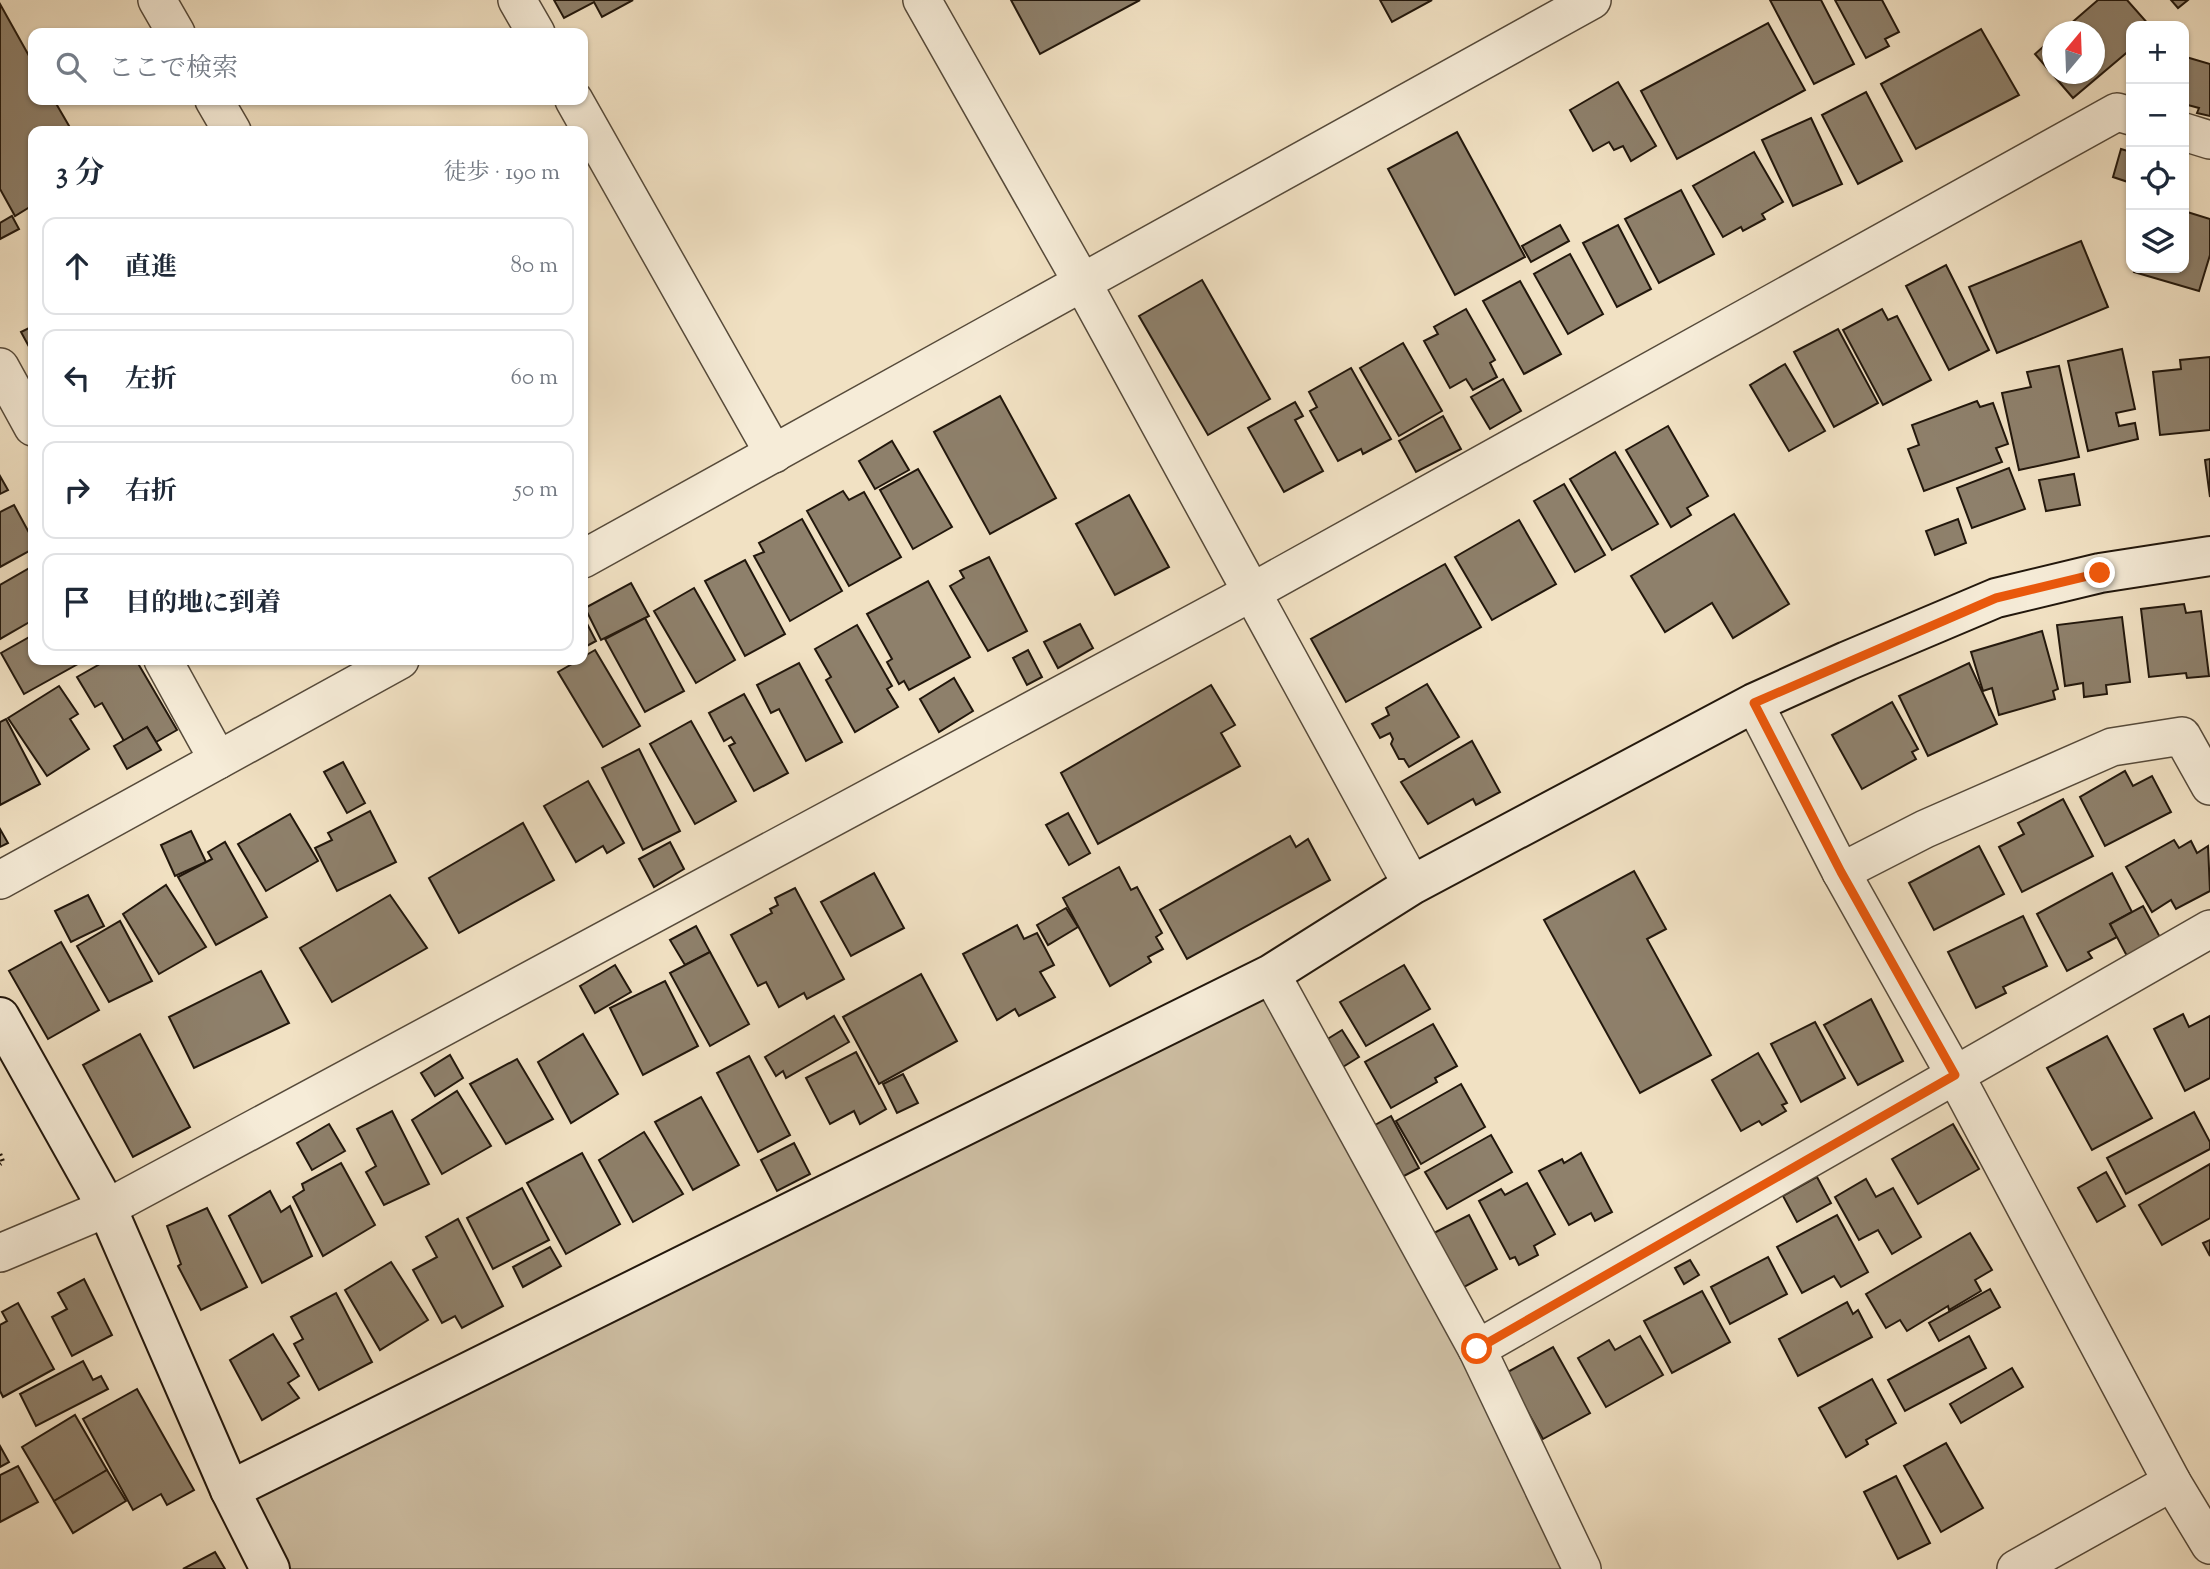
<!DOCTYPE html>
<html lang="ja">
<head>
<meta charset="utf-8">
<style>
  body { margin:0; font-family:"Sorts Mill Goudy","Noto Serif JP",serif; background:#f6f6f7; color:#1f2937 }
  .controls { position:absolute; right:21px; top:21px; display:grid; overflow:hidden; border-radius:14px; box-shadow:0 2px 5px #0004 }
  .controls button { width:63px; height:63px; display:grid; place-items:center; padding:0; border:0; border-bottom:2px solid #e0e1e3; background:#fff; color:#1f2937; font:35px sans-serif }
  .compass { position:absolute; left:2042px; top:21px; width:63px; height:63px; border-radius:50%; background:#fff; box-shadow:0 2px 5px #0004; rotate:19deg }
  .stop { position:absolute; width:21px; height:21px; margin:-16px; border:5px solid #ea580c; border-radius:50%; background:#fff }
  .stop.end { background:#ea580c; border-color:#fff; box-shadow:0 2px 7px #0008 }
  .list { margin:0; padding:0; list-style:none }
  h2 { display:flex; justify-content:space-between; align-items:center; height:91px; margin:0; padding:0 28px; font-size:30px }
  h2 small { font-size:23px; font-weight:400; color:#747a83 }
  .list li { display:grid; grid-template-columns:46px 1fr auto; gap:21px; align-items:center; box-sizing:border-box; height:98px; margin:0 14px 14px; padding:0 14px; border:2px solid #e0e1e3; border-radius:14px }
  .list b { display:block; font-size:26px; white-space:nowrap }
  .list em { font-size:23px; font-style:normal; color:#747a83 }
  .icon { flex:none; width:38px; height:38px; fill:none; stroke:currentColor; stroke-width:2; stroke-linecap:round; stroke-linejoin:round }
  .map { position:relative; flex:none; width:2210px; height:1569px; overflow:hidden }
  .search { position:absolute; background:#fff; box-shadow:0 2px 5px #0004; left:28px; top:28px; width:560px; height:77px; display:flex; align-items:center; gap:18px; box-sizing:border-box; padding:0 24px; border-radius:14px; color:#747a83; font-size:26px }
  .panel { position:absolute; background:#fff; box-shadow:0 2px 5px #0004; left:28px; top:126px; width:560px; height:539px; border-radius:14px }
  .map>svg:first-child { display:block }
  .green { fill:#cebfa4; stroke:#786b58; stroke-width:2 }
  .building { fill:#8e806b; stroke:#22170c; stroke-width:2 }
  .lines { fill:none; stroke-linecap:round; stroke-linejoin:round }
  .street-casing { stroke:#564a3a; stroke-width:40 }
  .secondary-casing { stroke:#22170c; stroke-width:42 }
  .path { stroke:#22170c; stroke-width:4.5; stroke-dasharray:2 3.5; stroke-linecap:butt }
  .street { stroke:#f6ecd8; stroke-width:37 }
  .secondary { stroke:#f6ecd8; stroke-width:38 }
  .route { stroke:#ea580c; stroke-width:9 }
</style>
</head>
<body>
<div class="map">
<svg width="2210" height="1569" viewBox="0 0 2210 1569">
  <rect width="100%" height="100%" fill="#f1e1c3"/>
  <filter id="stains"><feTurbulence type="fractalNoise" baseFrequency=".00286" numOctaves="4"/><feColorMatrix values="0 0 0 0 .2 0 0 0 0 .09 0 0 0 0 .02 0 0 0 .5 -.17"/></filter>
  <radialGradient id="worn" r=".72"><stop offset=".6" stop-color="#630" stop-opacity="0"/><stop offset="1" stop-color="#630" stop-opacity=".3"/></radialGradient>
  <polygon class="green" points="1271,974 1582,1569 270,1569 230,1490"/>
  <g class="building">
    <polygon points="554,0 633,0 602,17 594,2 564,18"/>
    <polygon points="1011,0 1140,0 1040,54"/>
    <polygon points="1380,0 1432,0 1392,22"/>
    <polygon points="1770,0 1821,0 1854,64 1814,84"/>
    <polygon points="1835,0 1882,0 1899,32 1885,39 1889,46 1866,58"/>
    <polygon points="2098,0 2127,0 2150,26 2131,26 2131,49 2073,98 2035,54 2052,39 2052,74 2094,74 2094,32 2061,32"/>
    <polygon points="2171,0 2188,0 2178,8"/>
    <polygon points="0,4 33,63 33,100 54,100 72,131 33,131 33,205 15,216 0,189"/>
    <polygon points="1768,23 1805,90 1677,159 1641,91"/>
    <polygon points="1981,29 2019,95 1916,149 1881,84"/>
    <polygon points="2186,57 2210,64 2210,116 2197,113 2199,108 2184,104"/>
    <polygon points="1618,82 1656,146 1631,161 1623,146 1614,150 1609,142 1593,151 1570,110"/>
    <polygon points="1866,92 1902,161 1858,184 1822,115"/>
    <polygon points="1811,118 1842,184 1793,206 1762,140"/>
    <polygon points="1457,132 1525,257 1455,295 1388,169"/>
    <polygon points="2121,149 2131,152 2131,183 2113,177"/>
    <polygon points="1754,152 1783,202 1762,214 1765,219 1743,231 1741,227 1723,237 1693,186"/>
    <polygon points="1681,190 1714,254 1659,283 1625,219"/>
    <polygon points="2184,211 2210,219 2210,255 2199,291 2134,272 2135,268 2184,268"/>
    <polygon points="12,216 19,229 0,239 0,223"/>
    <polygon points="1560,225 1569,241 1531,262 1522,246"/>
    <polygon points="1618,225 1651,289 1617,307 1583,243"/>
    <polygon points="2081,241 2108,307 1997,353 1969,287"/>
    <polygon points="1570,254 1603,314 1568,334 1534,274"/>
    <polygon points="1946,265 1989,350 1949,370 1906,286"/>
    <polygon points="1202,280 1270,399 1208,435 1139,316"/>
    <polygon points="1520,281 1561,354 1524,374 1483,301"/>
    <polygon points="1466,309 1495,360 1490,363 1497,377 1473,390 1466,379 1450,388 1424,341 1438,334 1434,327"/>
    <polygon points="1882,309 1888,320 1897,316 1931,380 1883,405 1843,330"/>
    <polygon points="33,326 33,354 21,332"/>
    <polygon points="1838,329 1878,403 1834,427 1794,352"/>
    <polygon points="1403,343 1442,411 1399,436 1360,368"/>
    <polygon points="2122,349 2135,409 2116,413 2119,426 2135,423 2138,439 2088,451 2068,361"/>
    <polygon points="2210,357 2210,430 2160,435 2153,372 2181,369 2180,360"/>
    <polygon points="1785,364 1825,431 1789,451 1750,385"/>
    <polygon points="2059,366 2079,457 2019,470 2002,393 2031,387 2027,372"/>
    <polygon points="1351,368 1391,439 1363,454 1361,449 1338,461 1310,411 1317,407 1309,392"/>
    <polygon points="1503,379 1521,411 1490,429 1471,397"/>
    <polygon points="1000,396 1056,498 990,534 934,432"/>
    <polygon points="1977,401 1980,407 1993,403 2008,444 1996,448 2002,462 1924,491 1908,449 1919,445 1912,425"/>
    <polygon points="1295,402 1303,416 1295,420 1323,471 1284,492 1248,428"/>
    <polygon points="1443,416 1461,449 1416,472 1399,441"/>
    <polygon points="1668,426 1708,496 1687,508 1691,515 1671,527 1626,450"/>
    <polygon points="892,441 909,470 875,489 859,461"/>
    <polygon points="1615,452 1658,524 1612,550 1570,479"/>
    <polygon points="2210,459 2210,497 2205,460"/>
    <polygon points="2009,468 2025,509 1972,528 1957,488"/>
    <polygon points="918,469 952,527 913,549 880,490"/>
    <polygon points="2074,474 2080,505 2046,511 2039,480"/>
    <polygon points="0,476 8,490 0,494"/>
    <polygon points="1564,484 1605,555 1575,572 1534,501"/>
    <polygon points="843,491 849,500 864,492 901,557 849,586 807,511"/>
    <polygon points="1129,495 1169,567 1115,595 1076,524"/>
    <polygon points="14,505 33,540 33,549 0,567 0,512"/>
    <polygon points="1734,514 1789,604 1733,638 1712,603 1665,632 1631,576"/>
    <polygon points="802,519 842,591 790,621 754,556 764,552 759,543"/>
    <polygon points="1958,519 1966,543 1935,555 1926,531"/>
    <polygon points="1519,520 1556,584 1492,620 1455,557"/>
    <polygon points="989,557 1027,631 988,651 950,586 964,578 960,571"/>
    <polygon points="745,560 785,634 745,656 705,581"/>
    <polygon points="1445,564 1481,627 1346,702 1311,639"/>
    <polygon points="33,566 33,620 0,639 0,585"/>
    <polygon points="928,581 970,657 909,690 904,681 899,684 887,662 892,659 867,614"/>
    <polygon points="631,583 649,616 601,640 585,608"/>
    <polygon points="694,588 735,660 696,683 654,611"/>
    <polygon points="2184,604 2186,613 2201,611 2209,676 2187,678 2186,673 2149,677 2141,609"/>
    <polygon points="583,616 596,641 583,648"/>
    <polygon points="2122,617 2130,682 2106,685 2107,694 2084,697 2083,683 2065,686 2057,625"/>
    <polygon points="645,618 684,691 645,712 605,639"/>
    <polygon points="1080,624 1093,648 1058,668 1044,642"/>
    <polygon points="857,625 892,686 887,689 898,707 855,732 826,680 831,677 815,649"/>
    <polygon points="2042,631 2058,689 2053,691 2055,699 1999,715 1992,688 1983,691 1971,652"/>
    <polygon points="33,635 33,660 85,660 24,694 1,653"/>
    <polygon points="595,650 640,726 603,747 558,672 579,660 583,660 583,657"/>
    <polygon points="1028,650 1042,677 1027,685 1013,658"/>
    <polygon points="107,660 136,660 177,730 156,742 147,727 124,741 102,703 95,707 77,677"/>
    <polygon points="799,663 842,742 806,761 779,709 771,713 757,685"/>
    <polygon points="1969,663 1997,724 1928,756 1899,696"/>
    <polygon points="954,678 973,711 939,732 920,699"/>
    <polygon points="1427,684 1459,737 1409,767 1404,759 1399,759 1391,744 1393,739 1390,733 1380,738 1372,724 1389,715 1386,708"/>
    <polygon points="1211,685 1235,725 1221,733 1240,766 1098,844 1061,773"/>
    <polygon points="59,686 78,714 70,719 89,749 47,776 8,718"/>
    <polygon points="744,694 788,773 754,791 729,746 735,743 731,737 724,741 709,713"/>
    <polygon points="1892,702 1918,749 1912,752 1916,759 1862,789 1832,735"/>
    <polygon points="6,719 40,784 0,805 0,722"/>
    <polygon points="691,721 736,801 695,824 650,744"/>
    <polygon points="147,727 161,750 127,769 114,746"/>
    <polygon points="1472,741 1500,792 1476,805 1473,799 1428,824 1401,782"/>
    <polygon points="639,749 680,831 643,850 602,768"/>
    <polygon points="343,762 365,803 347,813 324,772"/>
    <polygon points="2125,771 2133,786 2152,776 2171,812 2105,846 2080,797"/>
    <polygon points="588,781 624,843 607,853 603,846 576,862 544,806"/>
    <polygon points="2063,799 2093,856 2022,892 1999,847 2024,834 2018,823"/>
    <polygon points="370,811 396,862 337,891 315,848 332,840 328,833"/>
    <polygon points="1068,813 1090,853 1069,865 1046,825"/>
    <polygon points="290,814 318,861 266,891 238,844"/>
    <polygon points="523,823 554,880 459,933 429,878"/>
    <polygon points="0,829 8,843 0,847"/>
    <polygon points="191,831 206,862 175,876 161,845"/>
    <polygon points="1290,836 1296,847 1308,839 1330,880 1187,959 1160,910"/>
    <polygon points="2174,840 2179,848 2191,841 2197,853 2208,846 2210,891 2176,909 2171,900 2152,912 2126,867"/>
    <polygon points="225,842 267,917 216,945 178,877 212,859 208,852"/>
    <polygon points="670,842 684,869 654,887 639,859"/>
    <polygon points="1979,846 2004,894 1934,930 1909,883"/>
    <polygon points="1119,867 1131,890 1137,887 1162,933 1156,937 1163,949 1148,957 1151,962 1110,986 1063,898"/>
    <polygon points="1634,871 1666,929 1647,939 1711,1055 1640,1093 1544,920"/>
    <polygon points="874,873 904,928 851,956 821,902"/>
    <polygon points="2112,873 2132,912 2110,924 2117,937 2088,952 2092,958 2067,971 2037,914"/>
    <polygon points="166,885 206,947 159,974 123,914"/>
    <polygon points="795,888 844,979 807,999 804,993 779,1007 766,982 758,986 731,935 772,913 770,909 778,905 775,898"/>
    <polygon points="88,895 104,926 71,942 55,911"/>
    <polygon points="390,895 427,948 332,1002 300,948"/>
    <polygon points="2143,906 2162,941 2128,958 2110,924"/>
    <polygon points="1066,908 1078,927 1048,945 1037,925"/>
    <polygon points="2023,916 2047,966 2003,987 2006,993 1976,1008 1948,952"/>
    <polygon points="120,921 152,981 109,1002 77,946"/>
    <polygon points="1017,925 1024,939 1037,933 1054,965 1040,972 1055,997 1019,1016 1015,1009 997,1020 963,954"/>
    <polygon points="696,926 710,952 685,965 670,940"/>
    <polygon points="61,942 99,1010 48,1039 9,971"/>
    <polygon points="710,952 749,1024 710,1046 670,973"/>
    <polygon points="615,965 631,992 595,1013 580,986"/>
    <polygon points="1404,965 1430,1009 1366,1046 1340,1002"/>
    <polygon points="261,971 289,1023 194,1068 169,1017"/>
    <polygon points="921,974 957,1041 879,1084 843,1017"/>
    <polygon points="665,981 698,1046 643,1075 610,1008"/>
    <polygon points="1871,999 1903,1061 1858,1085 1824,1025"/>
    <polygon points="2183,1014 2189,1027 2210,1016 2210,1078 2185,1091 2154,1029"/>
    <polygon points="834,1016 849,1042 786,1078 783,1071 776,1076 765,1057"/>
    <polygon points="1815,1022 1845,1078 1801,1102 1771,1044"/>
    <polygon points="1433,1024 1457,1066 1435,1078 1437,1082 1391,1108 1365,1062"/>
    <polygon points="1342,1030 1359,1057 1330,1075 1313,1048"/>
    <polygon points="140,1034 190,1127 133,1157 83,1065"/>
    <polygon points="583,1034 618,1094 571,1123 538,1062"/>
    <polygon points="2107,1036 2152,1118 2092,1150 2047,1068"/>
    <polygon points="856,1052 886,1109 860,1124 854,1111 830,1124 806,1078"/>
    <polygon points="1758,1053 1787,1103 1782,1105 1786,1111 1762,1125 1759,1121 1741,1131 1712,1080"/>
    <polygon points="450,1055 463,1078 435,1096 421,1073"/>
    <polygon points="749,1056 790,1135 758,1152 717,1073"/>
    <polygon points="517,1059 553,1119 506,1144 470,1084"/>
    <polygon points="903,1074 918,1103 897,1113 883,1084"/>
    <polygon points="1461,1084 1485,1127 1421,1164 1396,1121"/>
    <polygon points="457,1091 491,1146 442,1174 412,1120"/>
    <polygon points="701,1097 739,1165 693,1190 655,1122"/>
    <polygon points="392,1111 429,1184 384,1205 366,1172 376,1166 357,1129"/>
    <polygon points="2194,1112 2210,1142 2210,1149 2126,1194 2107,1158"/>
    <polygon points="1391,1116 1419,1168 1389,1184 1361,1133"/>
    <polygon points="329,1124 345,1151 312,1170 297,1143"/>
    <polygon points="1953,1124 1979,1169 1918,1204 1892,1159"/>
    <polygon points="644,1132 683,1194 633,1222 599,1160"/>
    <polygon points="1491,1135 1512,1172 1447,1209 1425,1172"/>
    <polygon points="794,1143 810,1174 777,1191 761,1160"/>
    <polygon points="582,1153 620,1224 566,1254 527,1183"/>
    <polygon points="1581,1153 1612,1212 1595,1221 1591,1213 1569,1225 1539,1171 1562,1159 1564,1163"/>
    <polygon points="341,1163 375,1225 323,1256 293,1197 304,1190 302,1184"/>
    <polygon points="2210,1164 2210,1218 2162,1245 2139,1205"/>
    <polygon points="2106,1172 2125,1206 2097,1222 2078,1188"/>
    <polygon points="1817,1177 1831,1203 1797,1222 1783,1196"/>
    <polygon points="1866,1179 1876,1197 1893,1188 1921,1237 1892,1254 1878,1230 1859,1240 1835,1197"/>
    <polygon points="1527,1183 1555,1234 1534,1246 1538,1255 1519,1265 1515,1257 1510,1259 1479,1201 1501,1189 1505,1195"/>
    <polygon points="522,1188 549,1240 493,1269 467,1218"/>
    <polygon points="270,1191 281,1212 290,1206 312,1256 262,1283 229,1216"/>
    <polygon points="207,1208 247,1287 201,1310 178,1266 181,1264 167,1226"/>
    <polygon points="1469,1215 1497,1269 1455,1292 1426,1237"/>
    <polygon points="1837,1215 1868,1272 1841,1287 1834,1276 1802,1293 1777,1247"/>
    <polygon points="458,1219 503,1306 462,1328 455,1316 442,1323 413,1270 437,1257 426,1237"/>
    <polygon points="1970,1233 1992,1270 1975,1280 1981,1291 1949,1310 1948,1306 1907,1331 1900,1320 1886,1328 1866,1294"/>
    <polygon points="2210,1240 2210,1256 2203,1243"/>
    <polygon points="550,1247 561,1266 523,1287 513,1267"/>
    <polygon points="1768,1257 1787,1294 1730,1324 1711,1287"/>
    <polygon points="1690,1260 1699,1275 1684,1284 1675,1268"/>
    <polygon points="391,1262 428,1320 380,1350 345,1290"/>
    <polygon points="84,1279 112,1335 72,1356 52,1317 67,1309 58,1293"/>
    <polygon points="1990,1289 2000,1307 1939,1341 1929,1323"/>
    <polygon points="1702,1291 1730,1342 1672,1373 1644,1321"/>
    <polygon points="336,1293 372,1362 319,1390 294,1344 303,1339 291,1317"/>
    <polygon points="1847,1302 1853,1314 1858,1310 1872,1337 1798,1376 1779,1339"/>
    <polygon points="18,1303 54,1369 3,1397 0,1391 0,1325 7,1321 2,1312"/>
    <polygon points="273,1334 299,1376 288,1383 299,1398 262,1420 230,1360"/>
    <polygon points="1640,1336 1663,1375 1606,1407 1578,1358 1609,1340 1615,1350"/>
    <polygon points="1969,1336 1986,1368 1905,1411 1888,1380"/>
    <polygon points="1553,1347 1590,1413 1543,1439 1506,1373"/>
    <polygon points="83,1361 93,1380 101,1376 108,1389 36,1426 20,1394"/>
    <polygon points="2012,1368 2023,1387 1961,1423 1950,1404"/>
    <polygon points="1872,1379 1896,1423 1866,1440 1868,1444 1846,1457 1819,1408"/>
    <polygon points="137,1389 194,1490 167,1505 161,1494 133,1510 83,1419"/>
    <polygon points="75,1415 107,1470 54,1501 22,1447"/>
    <polygon points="1946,1443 1983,1508 1941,1532 1904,1466"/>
    <polygon points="0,1446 9,1462 0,1467"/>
    <polygon points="18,1466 38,1502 0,1522 0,1475"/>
    <polygon points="107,1470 126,1501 73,1533 54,1501"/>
    <polygon points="1896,1476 1930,1543 1898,1559 1864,1492"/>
    <polygon points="215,1552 225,1569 183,1569"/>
  </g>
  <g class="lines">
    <defs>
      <g id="street">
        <polyline points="157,0 176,33"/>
        <polyline points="517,0 536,33"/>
        <polyline points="922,0 1083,284 1412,885"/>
        <polyline points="214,100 232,131"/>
        <polyline points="574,100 774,454"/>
        <polyline points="2184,132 2210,140"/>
        <polyline points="0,367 33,427"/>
        <polyline points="583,559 1592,0"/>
        <polyline points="163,660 218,760"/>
        <polyline points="1754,703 1841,872 1955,1075 2172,1482 2210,1545"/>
        <polyline points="1841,872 1925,829 2112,747 2182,736 2210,786"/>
        <polyline points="0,880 400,660"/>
        <polyline points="1271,974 1477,1349 1582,1569"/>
        <polyline points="0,1253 107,1208 1252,592 2117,112 2131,116"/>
        <polyline points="1477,1349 2210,929"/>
        <polyline points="2016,1569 2172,1482"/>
      </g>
      <g id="secondary">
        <polyline points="0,1017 107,1208 230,1490 270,1569"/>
        <polyline points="230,1490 1271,974 1412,885 1754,703 1847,661 1996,598 2100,573 2210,556"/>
      </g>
    </defs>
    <use href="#street" class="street-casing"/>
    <use href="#secondary" class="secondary-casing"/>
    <polyline class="path" points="0,1154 3,1162 0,1164"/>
    <use href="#street" class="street"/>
    <use href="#secondary" class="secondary"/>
  </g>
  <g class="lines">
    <polyline class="route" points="1477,1349 1955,1075 1841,872 1754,703 1996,598 2100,573"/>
  </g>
  <rect width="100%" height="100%" filter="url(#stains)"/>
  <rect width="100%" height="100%" fill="url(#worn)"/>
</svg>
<div class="controls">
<button>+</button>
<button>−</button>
<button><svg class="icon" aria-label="locate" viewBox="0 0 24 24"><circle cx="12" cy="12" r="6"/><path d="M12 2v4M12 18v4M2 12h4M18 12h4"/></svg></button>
<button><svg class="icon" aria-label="layers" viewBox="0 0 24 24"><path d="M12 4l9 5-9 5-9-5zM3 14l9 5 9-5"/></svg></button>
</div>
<svg class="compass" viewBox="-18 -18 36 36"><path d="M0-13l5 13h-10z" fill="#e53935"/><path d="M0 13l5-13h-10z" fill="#747a83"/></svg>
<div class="stop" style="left:1477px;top:1349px"></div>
<div class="stop end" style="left:2100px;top:573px"></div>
<div class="search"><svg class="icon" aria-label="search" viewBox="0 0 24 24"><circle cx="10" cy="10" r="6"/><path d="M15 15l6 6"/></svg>ここで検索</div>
<section class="panel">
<h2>3 分<small>徒歩 · 190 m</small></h2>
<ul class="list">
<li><svg class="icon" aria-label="ahead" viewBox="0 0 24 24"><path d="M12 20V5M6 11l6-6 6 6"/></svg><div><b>直進</b></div><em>80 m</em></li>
<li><svg class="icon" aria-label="left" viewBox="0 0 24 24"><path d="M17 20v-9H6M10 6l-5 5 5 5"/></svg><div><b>左折</b></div><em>60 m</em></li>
<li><svg class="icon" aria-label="right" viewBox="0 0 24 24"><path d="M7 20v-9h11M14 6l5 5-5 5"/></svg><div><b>右折</b></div><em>50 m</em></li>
<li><svg class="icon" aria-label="arrive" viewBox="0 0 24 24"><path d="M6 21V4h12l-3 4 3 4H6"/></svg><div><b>目的地に到着</b></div></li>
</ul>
</section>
</div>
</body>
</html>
